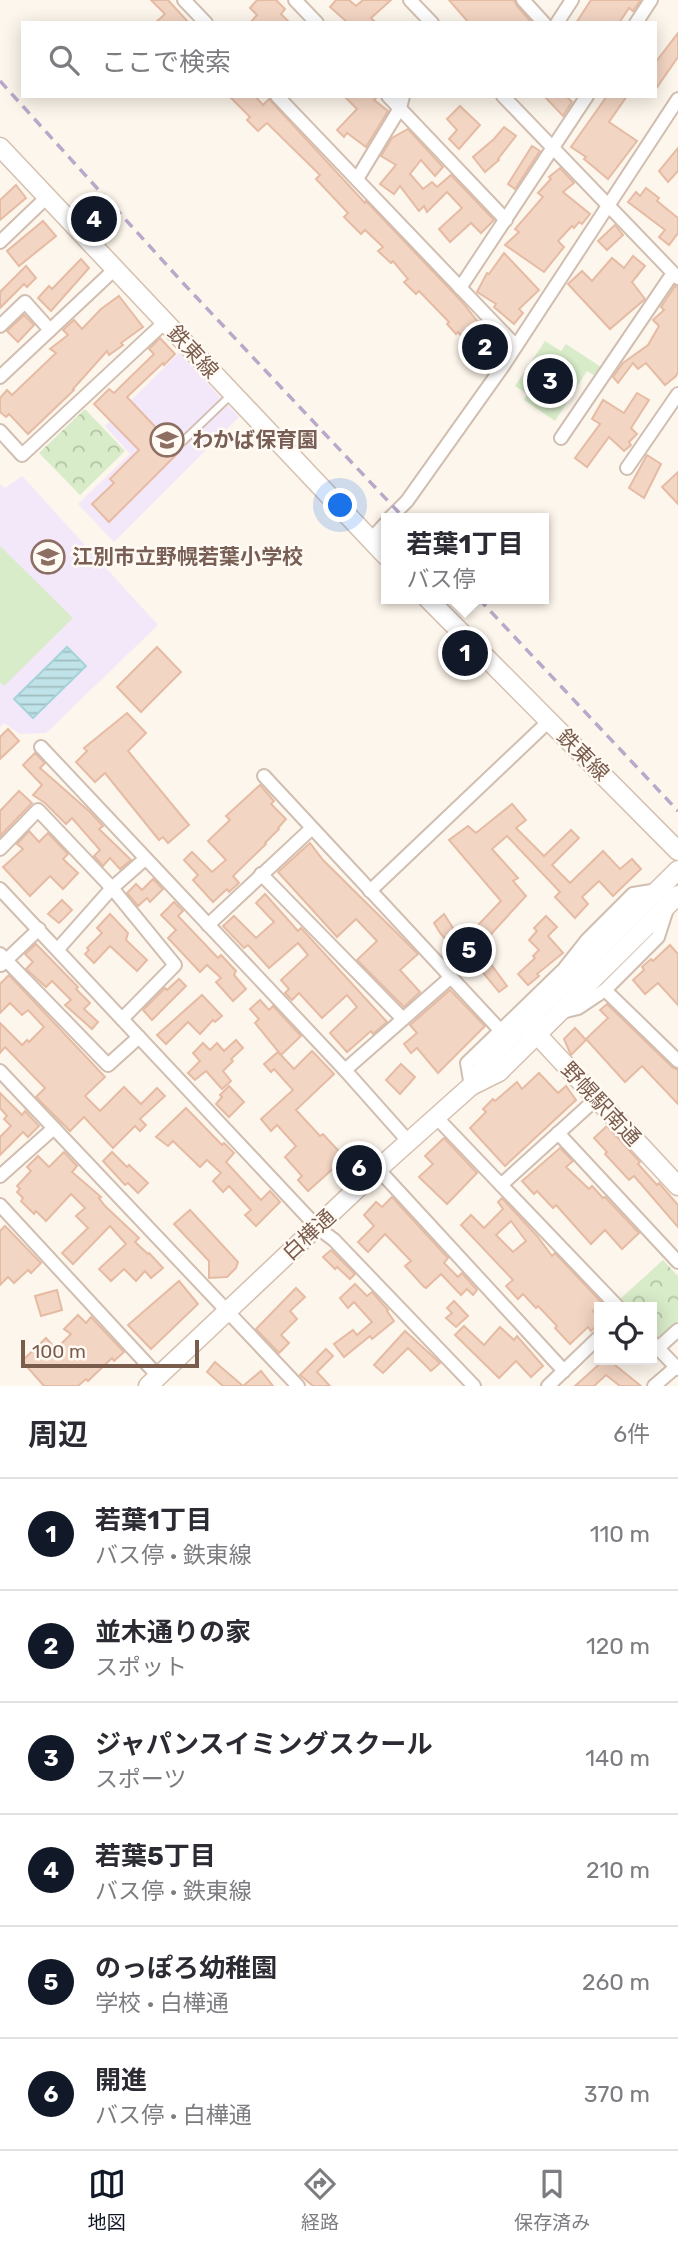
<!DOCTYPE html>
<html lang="ja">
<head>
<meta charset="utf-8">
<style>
  body { margin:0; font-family:Rubik,"Noto Sans JP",sans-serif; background:#f2f2f3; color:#2b2b33 }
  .controls { position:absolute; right:21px; bottom:21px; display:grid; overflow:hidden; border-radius:0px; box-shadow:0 4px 18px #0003 }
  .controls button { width:63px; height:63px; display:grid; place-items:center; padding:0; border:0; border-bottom:2px solid #e1e1e2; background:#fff; color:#2b2b33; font:35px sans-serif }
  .scale { position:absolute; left:21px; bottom:18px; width:178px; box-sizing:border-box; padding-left:7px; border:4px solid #7a5c4d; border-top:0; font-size:19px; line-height:24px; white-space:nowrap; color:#7a5c4d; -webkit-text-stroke:5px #fffaf3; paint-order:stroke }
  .you { position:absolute; left:341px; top:506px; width:24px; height:24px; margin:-18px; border:5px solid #fff; border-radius:50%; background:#1a73e8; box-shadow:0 0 0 10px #1a73e833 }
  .badge { display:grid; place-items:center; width:46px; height:46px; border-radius:50%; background:#111827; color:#fff; font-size:23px; font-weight:700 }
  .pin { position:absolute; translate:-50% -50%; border:4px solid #fff; box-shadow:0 2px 7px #0006 }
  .popup { position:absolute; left:381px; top:513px; width:168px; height:91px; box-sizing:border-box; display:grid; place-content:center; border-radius:0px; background:#fff; filter:drop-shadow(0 2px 5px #0005); font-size:23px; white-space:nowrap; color:#7c7c81 }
  .popup b { font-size:26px; color:#2b2b33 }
  .popup::after { content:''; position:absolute; left:50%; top:100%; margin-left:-14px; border:14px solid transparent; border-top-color:#fff }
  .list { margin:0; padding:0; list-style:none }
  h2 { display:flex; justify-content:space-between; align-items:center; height:91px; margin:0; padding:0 28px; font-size:30px }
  h2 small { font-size:23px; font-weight:400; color:#7c7c81 }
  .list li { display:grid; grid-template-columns:46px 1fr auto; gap:21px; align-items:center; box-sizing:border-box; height:112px; padding:0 28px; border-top:2px solid #e1e1e2 }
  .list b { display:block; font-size:26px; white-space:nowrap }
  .list p { margin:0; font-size:23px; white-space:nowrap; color:#7c7c81 }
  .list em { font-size:23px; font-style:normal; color:#7c7c81 }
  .icon { flex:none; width:38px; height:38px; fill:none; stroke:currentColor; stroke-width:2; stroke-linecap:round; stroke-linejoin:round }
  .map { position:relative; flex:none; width:678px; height:1386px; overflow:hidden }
  .search { position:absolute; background:#fff; box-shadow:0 4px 18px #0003; left:21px; right:21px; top:21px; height:77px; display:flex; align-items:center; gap:18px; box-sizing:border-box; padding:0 24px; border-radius:0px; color:#7c7c81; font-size:26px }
  .sheet { height:763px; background:#fff }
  nav { display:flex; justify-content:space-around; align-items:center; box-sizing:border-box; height:98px; border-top:2px solid #e1e1e2; background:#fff; font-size:19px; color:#7c7c81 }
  nav a { display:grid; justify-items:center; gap:4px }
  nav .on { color:#111827 }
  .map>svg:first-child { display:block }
  .education { fill:#f3e8fa }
  .park { fill:url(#park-crowns) }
  .pitch { fill:#d8ecc9 }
  .water { fill:url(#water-rules); stroke:#a5d3da; stroke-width:2 }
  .building { fill:#f3d5c3; stroke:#e6bba3; stroke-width:2; fill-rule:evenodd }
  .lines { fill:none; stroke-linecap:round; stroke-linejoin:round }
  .lane-casing { stroke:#d1beb0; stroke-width:10 }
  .street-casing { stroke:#d1beb0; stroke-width:16 }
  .secondary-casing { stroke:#d6c0b0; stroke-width:21 }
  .lane { stroke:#fff; stroke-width:6 }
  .street { stroke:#fff; stroke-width:12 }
  .secondary { stroke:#fff; stroke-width:18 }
  .rail { stroke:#b9a8c9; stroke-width:3.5; stroke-dasharray:10 7; stroke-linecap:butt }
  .labels { text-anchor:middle; stroke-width:5; stroke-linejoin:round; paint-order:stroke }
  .street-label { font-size:21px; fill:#7a5c4d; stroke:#fffaf3 }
  .education-label { font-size:21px; font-weight:bold; fill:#785e54; stroke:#fffaf3; text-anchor:start }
</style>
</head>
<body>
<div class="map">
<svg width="678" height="1386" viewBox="0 0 678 1386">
  <defs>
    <pattern id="park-crowns" width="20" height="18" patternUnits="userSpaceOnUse" patternTransform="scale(1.75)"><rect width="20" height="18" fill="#d8ecc9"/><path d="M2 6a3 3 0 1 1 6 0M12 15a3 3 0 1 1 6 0" fill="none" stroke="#b4c2a5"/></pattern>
    <pattern id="water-rules" width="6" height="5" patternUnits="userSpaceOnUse" patternTransform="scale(1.75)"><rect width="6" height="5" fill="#bfe3e8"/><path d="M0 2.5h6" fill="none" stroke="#a0bbbe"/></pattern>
  </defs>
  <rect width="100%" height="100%" fill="#fdf6ec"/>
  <g class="education">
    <polygon points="179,353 239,417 114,542 78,504 130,454 105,426"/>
    <polygon points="22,476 158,625 46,733 20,734 4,723 0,727 0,484 5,488"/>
  </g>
  <g class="park">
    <polygon points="85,409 125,451 80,495 39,453"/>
    <polygon points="663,1260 678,1276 678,1321 658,1337 652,1331 652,1307 629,1307 620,1299"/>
  </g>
  <g class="pitch">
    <polygon points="545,341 561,351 566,344 601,367 595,376 587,371 555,421 524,400 527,394 515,386"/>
    <polygon points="0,546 73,618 4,686 0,682"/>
  </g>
  <polygon class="water" points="67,647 86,666 33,718 14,699"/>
  <g class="building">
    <polygon points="151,0 168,0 189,23 155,23 165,14"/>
    <polygon points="257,0 276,0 285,9 281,14 290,23 250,23 257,15 250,8"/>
    <polygon points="336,0 349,0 356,6 363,0 391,0 371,18 376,23 348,23 330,7"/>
    <polygon points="449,0 514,0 517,6 532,23 469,23"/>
    <polygon points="591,0 641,0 633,11 629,8 619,23 576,23"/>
    <polygon points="678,33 678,57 655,90 655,63"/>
    <polygon points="229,96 255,96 263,105 269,99 365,203 366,201 462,302 478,322 480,321 501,343 480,363 469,352 473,348 458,332 456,334 447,324 449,322 419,291 416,294 404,282 408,279 393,261 391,263 378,251 383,247 365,230 361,234 344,217 348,213 316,179 320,175 267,123 258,131 247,120 250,117"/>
    <polygon points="344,96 378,96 374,100 388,111 366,147 347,133 344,137 337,130 357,109"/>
    <polygon points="544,96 566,96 572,102 563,116"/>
    <polygon points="607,96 627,96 609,122 637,141 608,179 584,159 586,157 571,147"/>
    <polygon points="460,106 480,125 459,149 449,139 457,130 447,119"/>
    <polygon points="504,127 516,136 498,159 499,160 485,172 473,157 494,139"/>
    <polygon points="408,129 443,167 435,176 421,160 410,174 423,189 432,182 437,187 451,175 494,220 481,233 471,223 450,242 439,229 462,208 447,192 427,212 424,206 419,211 400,186 394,194 380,184 396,165 381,156 392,138"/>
    <polygon points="532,146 540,151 515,189 508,184"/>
    <polygon points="678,148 678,171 668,182 659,171"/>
    <polygon points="560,168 574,183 563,192 590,214 582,224 579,222 574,228 572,226 558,241 564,247 544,272 505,245 519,232 515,229 543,197 538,193 551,179 549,177"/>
    <polygon points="16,185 26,198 0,220 0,200"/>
    <polygon points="646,188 659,198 657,201 678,218 678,233 669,245 659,237 665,230 628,202 636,192 640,196"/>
    <polygon points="43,221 56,236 19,266 7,251"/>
    <polygon points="615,225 623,235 607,250 598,241"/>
    <polygon points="504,253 539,290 519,309 523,313 514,324 494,307 496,304 477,292 487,273 489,274"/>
    <polygon points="633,256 645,266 632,282 645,299 610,329 568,284 582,271 592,281 612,258 624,268"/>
    <polygon points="81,259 89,268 51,311 38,298 49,286 52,289"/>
    <polygon points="26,266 36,278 27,287 24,284 0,308 0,292"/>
    <polygon points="675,286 678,287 678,372 676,376 665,385 646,363 638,369 633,363 618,383 613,377 623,363 648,345 659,326 653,320 664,310 661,307"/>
    <polygon points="119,296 143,327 121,343 123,345 109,355 107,351 73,389 74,390 28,434 9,414 6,417 0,412 0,398 7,390 12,395 56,353 50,349 68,335 63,330 74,320 82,329 101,309"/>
    <polygon points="24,315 34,325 18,342 7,331"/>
    <polygon points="160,338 175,354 164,365 163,363 127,397 179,452 109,522 92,504 114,483 110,479 139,450 94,404 109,389 114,393 154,354 149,349"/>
    <polygon points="637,393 649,400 631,428 637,434 629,442 631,445 624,451 609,437 587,467 575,458 600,424 592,419 603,400 624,413"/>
    <polygon points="647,455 661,464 644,498 629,488"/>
    <polygon points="678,472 678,504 662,487"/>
    <polygon points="157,647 181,672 141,712 117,687"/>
    <polygon points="127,713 146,733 128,751 189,825 168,843 163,837 159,840 105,773 95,782 76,762 87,751 84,748"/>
    <polygon points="8,729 19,741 0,759 0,737"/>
    <polygon points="35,753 45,763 40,768 90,812 103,826 99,829 131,860 120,869 110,858 103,866 94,856 100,850 72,818 66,824 45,803 33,795 42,785 23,765"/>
    <polygon points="260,785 274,801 271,804 286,819 278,828 279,829 265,843 266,844 233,876 239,883 229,892 227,889 213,902 193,880 198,875 184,860 192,852 212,872 226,860 208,841 230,820 226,816"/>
    <polygon points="19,791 32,803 0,836 0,811"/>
    <polygon points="512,804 526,820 516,828 544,856 571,830 579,838 552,865 570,883 603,851 620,869 632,859 641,869 613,896 599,881 582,897 588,904 575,918 555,897 560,892 507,836 492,849 518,878 513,881 526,896 492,933 482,952 507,986 499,992 475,963 470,968 440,933 434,923 444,914 462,942 501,901 449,840 468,826 476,833"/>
    <polygon points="29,831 39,842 48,833 68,854 63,859 78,873 63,889 50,876 30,896 3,867 23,849 17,844"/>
    <polygon points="310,843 323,860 418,954 400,970 420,992 404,1007 357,960 377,941 356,919 337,937 278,872"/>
    <polygon points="153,879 163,889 150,902 147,898 138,906 127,893 136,884 142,890"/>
    <polygon points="265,894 298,931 301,928 387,1022 373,1034 371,1031 347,1052 330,1033 357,1007 347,995 322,1018 299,993 292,1000 285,993 289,989 281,980 308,955 298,943 269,968 248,945 244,948 223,926 234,916 256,938 274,922 256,903"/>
    <polygon points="62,900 72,910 59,923 48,914"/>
    <polygon points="174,902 183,911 178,916 218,958 221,955 236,971 234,975 246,989 233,1001 216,982 221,978 207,965 200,972 168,938 176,930 161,915"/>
    <polygon points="110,914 128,933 126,940 147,960 137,971 110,946 94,963 85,954 89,950 87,948 102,933 97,928"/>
    <polygon points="546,916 557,927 548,936 563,953 537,974 539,976 528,985 518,974 535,958 533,956 539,950 529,940 537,931 534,928"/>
    <polygon points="36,944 78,987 76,989 90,1003 84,1009 98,1022 92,1029 65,1005 71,1000 52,981 46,987 26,969 33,962 25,954"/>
    <polygon points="670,945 678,954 678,1005 658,983 645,994 633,980 644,970 642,967 651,959 653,961"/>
    <polygon points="9,975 105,1077 85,1096 100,1111 124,1087 141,1104 157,1088 165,1096 140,1119 146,1125 140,1131 135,1126 113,1148 84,1117 70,1131 36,1097 45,1088 5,1047 0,1053 0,1023 22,1045 27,1040 29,1042 44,1027 28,1010 22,1015 10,1003 0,1013 0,984"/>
    <polygon points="179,979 186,986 152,1020 143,1010 165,988 167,990"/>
    <polygon points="450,990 485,1026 438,1073 417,1048 411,1053 404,1044 417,1033 410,1025"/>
    <polygon points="202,995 222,1016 215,1022 213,1020 200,1034 188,1022 166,1044 157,1035"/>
    <polygon points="260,1000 269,1010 273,1006 301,1036 281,1055 255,1023 259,1019 250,1009"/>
    <polygon points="607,1004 672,1067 678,1070 678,1104 642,1066 625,1082 586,1039 608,1018 600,1010"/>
    <polygon points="575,1028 586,1040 571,1055 564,1039"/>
    <polygon points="236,1040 243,1048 231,1059 233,1061 223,1071 231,1081 222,1089 206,1071 195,1080 188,1073 200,1061 193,1053 203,1043 210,1050 217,1043 224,1051"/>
    <polygon points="312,1051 334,1074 296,1110 320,1136 323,1134 345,1158 308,1191 298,1180 302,1176 285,1157 296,1146 277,1125 271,1131 261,1119 293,1090 274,1069 271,1072 264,1064 278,1052 294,1069"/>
    <polygon points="401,1064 415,1077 400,1094 386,1080"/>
    <polygon points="539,1073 558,1093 566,1086 576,1100 505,1166 470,1128 486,1112 483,1109 493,1099 495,1101 517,1082 522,1089"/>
    <polygon points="229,1086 244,1102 229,1117 216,1104 222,1097 220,1095"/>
    <polygon points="0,1093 22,1115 25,1111 39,1126 28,1137 23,1132 0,1155 0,1137 11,1126 4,1119 7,1116 0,1108"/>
    <polygon points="186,1108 222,1145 224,1143 234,1153 226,1162 261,1200 270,1191 280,1202 256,1226 245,1215 251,1210 229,1186 223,1192 213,1181 221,1173 207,1160 200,1167 173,1141 168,1146 156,1137"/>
    <polygon points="607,1126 640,1162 638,1164 657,1185 659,1183 678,1205 678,1227 634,1176 629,1180 605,1154 607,1152 594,1138"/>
    <polygon points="444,1138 477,1173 447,1204 419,1177 433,1164 425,1156"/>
    <polygon points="560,1148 573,1161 566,1167 589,1189 592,1186 603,1198 605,1197 639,1233 622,1249 605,1230 591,1244 556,1205 553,1208 537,1191 534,1194 522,1181"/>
    <polygon points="64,1152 77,1166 72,1172 101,1197 99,1198 105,1206 139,1238 135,1242 148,1254 149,1253 163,1268 151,1278 145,1271 136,1281 124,1269 111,1281 99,1269 126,1244 110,1226 73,1264 62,1253 88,1228 76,1216 85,1208 71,1194 46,1221 36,1211 34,1214 21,1201 23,1198 17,1192 20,1189 17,1186 31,1171 27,1167 38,1156 49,1167"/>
    <polygon points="112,1152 127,1167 129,1165 148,1183 138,1193 128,1183 125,1185 103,1161"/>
    <polygon points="392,1197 448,1258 444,1263 458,1277 462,1273 477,1290 473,1295 467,1289 461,1295 441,1274 426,1288 424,1287 405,1266 411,1261 385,1234 368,1252 358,1242 374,1226 364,1215 376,1202 382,1207"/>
    <path d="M502,1198L537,1236L552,1256L555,1253L602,1303L593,1311L599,1318V1323L591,1331L588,1327L570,1344L555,1328L557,1326L538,1306L536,1308L523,1294L518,1299L506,1286L513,1280L461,1225L471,1215L484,1228L503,1209L498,1202ZM511,1221L526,1241L513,1252L496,1235Z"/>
    <polygon points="190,1210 238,1262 236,1268 227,1277 209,1278 209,1261 174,1224"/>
    <polygon points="5,1226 41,1263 31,1273 28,1270 14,1283 8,1277 0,1285 0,1231"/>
    <polygon points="331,1250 355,1274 350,1279 337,1267 335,1269 323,1257"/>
    <polygon points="179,1281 198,1304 151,1349 128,1325"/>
    <polygon points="355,1284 367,1296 372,1292 388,1310 387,1311 394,1321 372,1339 370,1336 344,1357 334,1344 353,1330 357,1335 372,1322 354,1302 348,1308 340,1298"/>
    <polygon points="296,1288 305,1297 290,1311 297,1319 281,1335 289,1343 279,1353 256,1329"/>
    <polygon points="57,1290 62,1310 41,1316 35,1296"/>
    <polygon points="454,1301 468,1316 456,1327 446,1318 452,1313 447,1308"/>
    <polygon points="78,1315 86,1323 91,1317 124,1352 114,1361 112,1358 88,1381 86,1379 78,1386 44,1386 22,1361 46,1338 56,1349 71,1334 64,1329"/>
    <polygon points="464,1326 484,1345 500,1327 514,1340 517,1336 543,1366 531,1377 516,1361 499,1378 455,1335"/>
    <polygon points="405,1331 440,1363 431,1371 408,1348 383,1373 374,1365"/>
    <polygon points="326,1349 333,1356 317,1372 330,1386 313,1386 300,1375"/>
    <polygon points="604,1360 621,1360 615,1365 641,1386 620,1386 606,1375 594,1386 575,1386"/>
    <polygon points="215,1362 243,1386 261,1371 273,1386 223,1386 207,1372"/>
  </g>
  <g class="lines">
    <defs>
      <polyline id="lane" points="181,443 231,395"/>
      <g id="street">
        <polyline points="184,0 206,23"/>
        <polyline points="295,0 317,23"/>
        <polyline points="410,0 432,23"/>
        <polyline points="523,0 544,23"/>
        <polyline points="557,23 572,0"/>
        <polyline points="636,23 651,0"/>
        <polyline points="277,96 516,346"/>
        <polyline points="388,96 506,220"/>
        <polyline points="503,96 678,278"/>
        <polyline points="357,179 400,108 403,96"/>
        <polyline points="0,242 47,197"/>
        <polyline points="460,288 587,96"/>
        <polyline points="0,326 25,302 50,330"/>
        <polyline points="0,377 115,269"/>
        <polyline points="0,431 22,455 165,322"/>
        <polyline points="561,438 673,273"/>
        <polyline points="627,468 678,394"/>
        <polyline points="390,518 407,501 503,366 678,99"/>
        <polyline points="370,540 386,523"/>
        <polyline points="41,747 345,1070 409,1142"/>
        <polyline points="264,776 500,1030"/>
        <polyline points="0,849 38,810 112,888 175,965 122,1019"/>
        <polyline points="261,874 403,1019"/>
        <polyline points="0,889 318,1228 334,1240 474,1386"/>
        <polyline points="370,891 549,721"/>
        <polyline points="208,925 312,828"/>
        <polyline points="58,949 112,888 145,859"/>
        <polyline points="0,954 108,1065 139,1037"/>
        <polyline points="1,965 39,929"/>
        <polyline points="605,990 678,1061"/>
        <polyline points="562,1012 578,1008 605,990 658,937 667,909"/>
        <polyline points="345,1070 451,977"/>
        <polyline points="0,1071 298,1386"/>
        <polyline points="471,1086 467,1063 564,969 587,940 633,894 658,890"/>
        <polyline points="436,1117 618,1307"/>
        <polyline points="558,1133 678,1262"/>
        <polyline points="378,1169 564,1371"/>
        <polyline points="0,1176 54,1128"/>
        <polyline points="501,1185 596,1099"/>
        <polyline points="0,1205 158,1376"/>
        <polyline points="652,1342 678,1369"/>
        <polyline points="658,1348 678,1330"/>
        <polyline points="548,1386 599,1337"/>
        <polyline points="654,1386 676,1367"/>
      </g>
      <g id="secondary">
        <polyline points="0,147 386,556"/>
        <polyline points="428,599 678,851"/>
        <polyline points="530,1027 678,1186"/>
        <polyline points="471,1086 499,1072 678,895"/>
        <polyline points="148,1386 378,1169 471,1086 490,1056 678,870"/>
      </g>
    </defs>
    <use href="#lane" class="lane-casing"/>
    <use href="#street" class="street-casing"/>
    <use href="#secondary" class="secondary-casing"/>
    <use href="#lane" class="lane"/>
    <use href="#street" class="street"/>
    <use href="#secondary" class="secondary"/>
    <g class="rail">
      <polyline points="0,81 183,283 404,518"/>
      <polyline points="479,599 678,811"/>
    </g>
  </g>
  <defs>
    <symbol id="school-ring" viewBox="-11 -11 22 22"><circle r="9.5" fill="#fffaf3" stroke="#8d6e63" stroke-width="1.5"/><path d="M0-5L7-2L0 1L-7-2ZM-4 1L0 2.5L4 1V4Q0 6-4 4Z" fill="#8d6e63"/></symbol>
  </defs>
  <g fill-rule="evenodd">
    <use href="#school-ring" x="148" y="421" width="38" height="38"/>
    <use href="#school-ring" x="29" y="538" width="38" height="38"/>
  </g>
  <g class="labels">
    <g class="street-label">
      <text transform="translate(193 352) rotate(47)" y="7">鉄東線</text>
      <text transform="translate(583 755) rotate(45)" y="7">鉄東線</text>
      <text transform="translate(601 1104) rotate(47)" y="7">野幌駅南通</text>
      <text transform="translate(309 1235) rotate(-43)" y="7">白樺通</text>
    </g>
    <g class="education-label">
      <text x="192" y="447">わかば保育園</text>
      <text x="72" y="564">江別市立野幌若葉小学校</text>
    </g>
  </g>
</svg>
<div class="controls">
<button><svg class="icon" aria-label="locate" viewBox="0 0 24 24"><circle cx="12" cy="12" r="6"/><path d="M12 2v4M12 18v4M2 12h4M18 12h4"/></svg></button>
</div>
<div class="scale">100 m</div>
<div class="you"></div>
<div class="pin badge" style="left:465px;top:653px">1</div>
<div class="popup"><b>若葉1丁目</b>バス停</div>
<div class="pin badge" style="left:485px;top:347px">2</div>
<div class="pin badge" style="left:550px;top:381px">3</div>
<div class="pin badge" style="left:94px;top:219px">4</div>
<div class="pin badge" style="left:469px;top:950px">5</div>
<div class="pin badge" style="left:359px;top:1168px">6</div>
<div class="search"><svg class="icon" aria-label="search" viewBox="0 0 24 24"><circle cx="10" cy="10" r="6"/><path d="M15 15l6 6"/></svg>ここで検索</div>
</div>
<section class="sheet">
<h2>周辺<small>6件</small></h2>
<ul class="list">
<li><span class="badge">1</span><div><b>若葉1丁目</b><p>バス停 · 鉄東線</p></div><em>110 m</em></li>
<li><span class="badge">2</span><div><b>並木通りの家</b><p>スポット</p></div><em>120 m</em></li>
<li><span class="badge">3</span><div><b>ジャパンスイミングスクール</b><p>スポーツ</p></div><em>140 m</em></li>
<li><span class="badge">4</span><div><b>若葉5丁目</b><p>バス停 · 鉄東線</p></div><em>210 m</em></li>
<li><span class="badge">5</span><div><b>のっぽろ幼稚園</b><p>学校 · 白樺通</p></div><em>260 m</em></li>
<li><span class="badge">6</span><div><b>開進</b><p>バス停 · 白樺通</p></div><em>370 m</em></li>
</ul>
</section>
<nav>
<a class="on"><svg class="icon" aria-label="map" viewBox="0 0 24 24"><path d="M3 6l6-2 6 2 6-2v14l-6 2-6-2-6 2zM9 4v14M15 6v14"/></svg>地図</a>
<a><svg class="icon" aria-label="directions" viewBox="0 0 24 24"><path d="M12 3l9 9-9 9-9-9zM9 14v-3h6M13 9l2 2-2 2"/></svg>経路</a>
<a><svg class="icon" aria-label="saved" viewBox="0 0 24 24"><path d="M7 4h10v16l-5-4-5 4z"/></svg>保存済み</a>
</nav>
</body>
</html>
